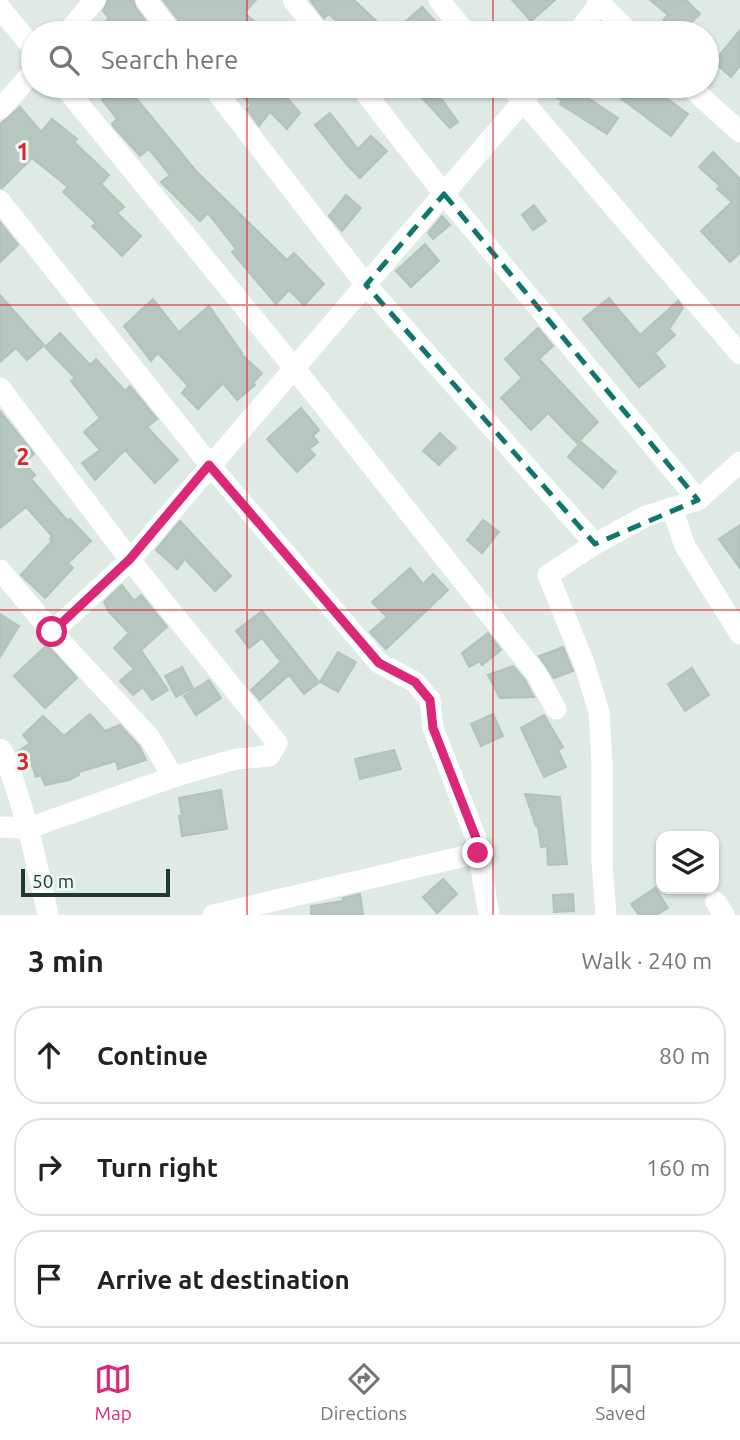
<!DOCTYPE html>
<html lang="en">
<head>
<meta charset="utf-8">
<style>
  body { margin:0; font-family:Ubuntu,sans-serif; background:#f6f6f6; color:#222 }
  .controls { position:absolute; right:21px; bottom:21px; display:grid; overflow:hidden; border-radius:14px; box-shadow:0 2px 5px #0004 }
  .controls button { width:63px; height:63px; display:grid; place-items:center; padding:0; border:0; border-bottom:2px solid #e0e0e0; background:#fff; color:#222; font:35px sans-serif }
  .scale { position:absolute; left:21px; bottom:18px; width:149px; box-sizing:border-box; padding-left:7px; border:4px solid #203930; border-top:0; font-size:19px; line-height:24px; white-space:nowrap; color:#203930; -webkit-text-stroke:5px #eef7f2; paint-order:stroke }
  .stop { position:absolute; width:21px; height:21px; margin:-16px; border:5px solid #db2777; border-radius:50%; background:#fff }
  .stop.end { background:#db2777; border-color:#fff; box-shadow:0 2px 7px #0008 }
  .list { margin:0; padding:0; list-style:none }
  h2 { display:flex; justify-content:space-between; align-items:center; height:91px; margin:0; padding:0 28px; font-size:30px }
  h2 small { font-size:23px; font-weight:400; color:#767676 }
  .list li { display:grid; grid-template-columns:46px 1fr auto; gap:21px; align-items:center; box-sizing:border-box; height:98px; margin:0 14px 14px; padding:0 14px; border:2px solid #e0e0e0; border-radius:28px }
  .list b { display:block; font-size:26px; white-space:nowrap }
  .list em { font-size:23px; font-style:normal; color:#767676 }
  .icon { flex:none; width:38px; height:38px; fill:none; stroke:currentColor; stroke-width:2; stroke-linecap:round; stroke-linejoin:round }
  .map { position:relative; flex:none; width:740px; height:915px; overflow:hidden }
  .search { position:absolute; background:#fff; box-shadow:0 2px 5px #0004; left:21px; right:21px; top:21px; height:77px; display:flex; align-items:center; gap:18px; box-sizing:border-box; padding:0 24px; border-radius:38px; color:#767676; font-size:26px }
  .sheet { height:427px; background:#fff }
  nav { display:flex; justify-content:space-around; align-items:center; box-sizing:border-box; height:98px; border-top:2px solid #e0e0e0; background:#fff; font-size:19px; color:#767676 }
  nav a { display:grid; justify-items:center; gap:4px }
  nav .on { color:#db2777 }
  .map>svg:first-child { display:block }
  .building { fill:#b7c7bf; stroke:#b1c3ba; stroke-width:2 }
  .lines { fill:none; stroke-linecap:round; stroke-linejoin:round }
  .street { stroke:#fff; stroke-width:21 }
  .route { stroke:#db2777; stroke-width:9 }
  .marked { fill:none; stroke:#0f766e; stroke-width:5; stroke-dasharray:14 9; stroke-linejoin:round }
  .grid { fill:none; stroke:#d62828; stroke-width:2; stroke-opacity:0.55 }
  .grid-label { font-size:23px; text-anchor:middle; font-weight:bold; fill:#d62828; stroke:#eef7f2; stroke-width:6; stroke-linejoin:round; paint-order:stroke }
</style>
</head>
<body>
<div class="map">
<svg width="740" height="915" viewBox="0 0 740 915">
  <rect width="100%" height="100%" fill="#deeae3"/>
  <g class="building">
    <polygon points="108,0 133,0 136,8 150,27 142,33 95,33 109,18 103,11"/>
    <polygon points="163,0 256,0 244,13 269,33 208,33 202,25 193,33 185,33 182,25"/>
    <polygon points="310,0 354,0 389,33 349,33 329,14 324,18"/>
    <polygon points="512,0 555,0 531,21"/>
    <polygon points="650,0 686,0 700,14 680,33 676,33 663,20 668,15"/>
    <polygon points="422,7 446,33 392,33"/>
    <polygon points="740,30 740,66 731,77 714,62"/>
    <polygon points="119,86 126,86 196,171 287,260 294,253 324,284 304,305 289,290 276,304 232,252 236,249 208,213 200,221 161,182 170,175 149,149 140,156 113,126 112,124 117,119 102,100"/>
    <polygon points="233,86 277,86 300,113 287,129 270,112 259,126 247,109 251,105"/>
    <polygon points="411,86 432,86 458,122 450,128"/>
    <polygon points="549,86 584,86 579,92 618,118 607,134 560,104 562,101 547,92"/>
    <polygon points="626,86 650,86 688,114 671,136 618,96"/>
    <polygon points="20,107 41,132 52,119 77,139 74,142 109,175 101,184 124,207 117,213 141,236 122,256 92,226 96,223 63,192 68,187 32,158 2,188 0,188 0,124"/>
    <polygon points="330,113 358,149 371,136 387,151 360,178 348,166 315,125"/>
    <polygon points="713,152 740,179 740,253 730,262 701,231 732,202 717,189 720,186 699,167"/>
    <polygon points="346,195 361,208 342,231 329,216"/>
    <polygon points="534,205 546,221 533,230 522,215"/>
    <polygon points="442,216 450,225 433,239 428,233"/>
    <polygon points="0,222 18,245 0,262"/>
    <polygon points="425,244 439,261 411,287 396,271"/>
    <polygon points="0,295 44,345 27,360 16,348 0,362"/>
    <polygon points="609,298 640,335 678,301 683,308 669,329 675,335 655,353 665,366 639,387 583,319"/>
    <polygon points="153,299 179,332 209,306 242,353 241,354 262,373 253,383 255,385 237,400 223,383 198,409 182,393 188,386 158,353 151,361 124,326"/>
    <polygon points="538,328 553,346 539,359 598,422 577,443 548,413 531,430 501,398 522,378 505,359"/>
    <polygon points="60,333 90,365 96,359 125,391 130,386 157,419 147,427 178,460 155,483 125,450 95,480 82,463 100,450 84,432 100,418 71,381 75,378 45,347"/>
    <polygon points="301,408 319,430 313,436 318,442 309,449 315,455 297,472 267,439"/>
    <polygon points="0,411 34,454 24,463 35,475 31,479 68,521 70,519 91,541 68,563 73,568 45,598 21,575 52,541 50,539 52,536 26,507 0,528"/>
    <polygon points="440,433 456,448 439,465 423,451"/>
    <polygon points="581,442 616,472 603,488 568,457"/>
    <polygon points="483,520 499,532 482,553 467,540"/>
    <polygon points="180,521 231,576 215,591 185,559 177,569 156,550"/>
    <polygon points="740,525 740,568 719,539"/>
    <polygon points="410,568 423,584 433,574 448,590 386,649 370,632 387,617 372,602"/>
    <polygon points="122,585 134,601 141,595 167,627 141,650 168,690 152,700 143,687 133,695 120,681 134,669 114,648 129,633 109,612 104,602"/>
    <polygon points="262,611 319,682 304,694 289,675 260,700 251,690 281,662 262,638 249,648 236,631"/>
    <polygon points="0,614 19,626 0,657"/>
    <polygon points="488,633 501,650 482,665 480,661 469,667 462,653"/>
    <polygon points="47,645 77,678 45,708 14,676"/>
    <polygon points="563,647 573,671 554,678 539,656"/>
    <polygon points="338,652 356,662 338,692 320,682"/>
    <polygon points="513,666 525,680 534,697 500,698 488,675"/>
    <polygon points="182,667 193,688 176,697 165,676"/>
    <polygon points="692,668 709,695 685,711 668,684"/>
    <polygon points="209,680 221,698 196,715 184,696"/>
    <polygon points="90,714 105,731 120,725 139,746 146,760 118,769 116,761 79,772 79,775 69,780 45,785 41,775 36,777 32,765 24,770 17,752 30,743 23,735 43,716 64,736"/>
    <polygon points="493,714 503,736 481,746 471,724"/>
    <polygon points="544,715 563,747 558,750 566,767 544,777 521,728"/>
    <polygon points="394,750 401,769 360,779 355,759"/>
    <polygon points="221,790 227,829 182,836 179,816 182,816 179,798"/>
    <polygon points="525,794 560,797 567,864 548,865 547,846 541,847 538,826 536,826"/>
    <polygon points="443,879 457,894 437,913 423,897"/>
    <polygon points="655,888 668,908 656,915 639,915 631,904"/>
    <polygon points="360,894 363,915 311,915 311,906 343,901 343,898"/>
    <polygon points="573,894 574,911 554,912 553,895"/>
  </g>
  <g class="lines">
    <g class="street">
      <polyline points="146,0 172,33"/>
      <polyline points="293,0 319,33"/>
      <polyline points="439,0 466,33"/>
      <polyline points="597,0 630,33"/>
      <polyline points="0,8 33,48"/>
      <polyline points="67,33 95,0"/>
      <polyline points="577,33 600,3"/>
      <polyline points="64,86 295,369 536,673 556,709"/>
      <polyline points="212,86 366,285 595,544"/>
      <polyline points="360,86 444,194 698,500"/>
      <polyline points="510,86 740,354"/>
      <polyline points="689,86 740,132"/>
      <polyline points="0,109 33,72"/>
      <polyline points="0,201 210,465 379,663 415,682 430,700 433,728 476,838 489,915"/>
      <polyline points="0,388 130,560 277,743 269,756 236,759 173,777 29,828 0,827"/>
      <polyline points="672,508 685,546 740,634"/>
      <polyline points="0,570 52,632 150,738 173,777"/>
      <polyline points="52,632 130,560 536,86"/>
      <path d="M0,749L3,752C24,805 36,859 48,915"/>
      <polyline points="716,902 724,915"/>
      <polyline points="213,915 478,853"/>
      <polyline points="606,915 602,862 602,762 599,712 584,663 548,575 595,544 646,516 698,500 740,462"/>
    </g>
  </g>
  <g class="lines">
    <polyline class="route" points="52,632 130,559 209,465 379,663 415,682 430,700 433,728 476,838 478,853"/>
  </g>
  <path class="marked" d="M444,194L698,500L595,544L366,285Z"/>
  <path class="grid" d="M247,0V33M493,0V33M247,86V915M493,86V915M0,305H740M0,610H740"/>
  <g class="grid-label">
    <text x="23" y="160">1</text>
    <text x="23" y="465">2</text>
    <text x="23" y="770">3</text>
  </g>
</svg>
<div class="controls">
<button><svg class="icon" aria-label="layers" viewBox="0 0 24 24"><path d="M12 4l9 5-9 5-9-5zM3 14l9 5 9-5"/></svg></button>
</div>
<div class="scale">50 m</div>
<div class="stop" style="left:52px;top:632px"></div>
<div class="stop end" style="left:478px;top:853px"></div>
<div class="search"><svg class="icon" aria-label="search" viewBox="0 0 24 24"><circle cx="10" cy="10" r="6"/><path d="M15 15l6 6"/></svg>Search here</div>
</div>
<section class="sheet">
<h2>3 min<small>Walk · 240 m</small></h2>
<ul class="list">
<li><svg class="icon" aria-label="ahead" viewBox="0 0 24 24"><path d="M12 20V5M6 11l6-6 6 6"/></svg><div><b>Continue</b></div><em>80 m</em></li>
<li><svg class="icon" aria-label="right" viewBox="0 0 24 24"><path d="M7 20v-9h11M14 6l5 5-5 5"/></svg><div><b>Turn right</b></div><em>160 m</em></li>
<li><svg class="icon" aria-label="arrive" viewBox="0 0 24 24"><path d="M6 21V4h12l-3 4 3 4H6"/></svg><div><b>Arrive at destination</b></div></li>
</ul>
</section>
<nav>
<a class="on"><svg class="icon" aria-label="map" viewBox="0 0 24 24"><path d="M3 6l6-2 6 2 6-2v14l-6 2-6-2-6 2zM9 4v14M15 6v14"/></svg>Map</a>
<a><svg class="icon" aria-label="directions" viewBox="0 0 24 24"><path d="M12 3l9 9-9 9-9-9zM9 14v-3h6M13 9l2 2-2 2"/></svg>Directions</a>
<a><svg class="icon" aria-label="saved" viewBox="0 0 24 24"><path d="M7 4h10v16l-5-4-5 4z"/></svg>Saved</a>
</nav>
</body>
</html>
